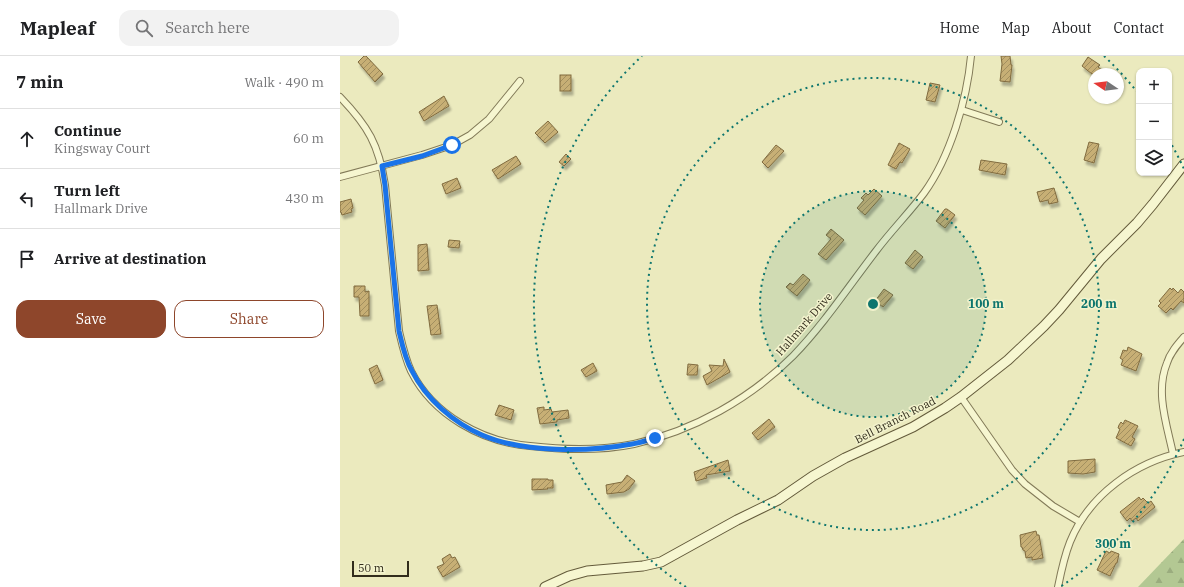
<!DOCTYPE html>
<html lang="en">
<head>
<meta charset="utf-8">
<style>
  body { margin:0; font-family:"IBM Plex Serif",serif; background:#f2f2f2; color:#202124 }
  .controls { position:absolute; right:12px; top:12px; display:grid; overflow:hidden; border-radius:8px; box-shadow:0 1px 3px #0004 }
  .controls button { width:36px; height:36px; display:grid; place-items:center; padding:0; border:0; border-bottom:1px solid #e0e0e0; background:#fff; color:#202124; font:20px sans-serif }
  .compass { position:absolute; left:748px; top:12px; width:36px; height:36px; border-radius:50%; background:#fff; box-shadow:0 1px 3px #0004; rotate:283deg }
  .scale { position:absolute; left:12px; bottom:10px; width:57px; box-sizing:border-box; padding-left:4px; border:2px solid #322d1c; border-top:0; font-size:11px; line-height:14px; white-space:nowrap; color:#322d1c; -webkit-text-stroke:3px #f3f3cd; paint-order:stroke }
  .stop { position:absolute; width:12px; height:12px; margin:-9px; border:3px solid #1a73e8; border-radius:50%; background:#fff }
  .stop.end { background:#1a73e8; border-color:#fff; box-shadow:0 1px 4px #0008 }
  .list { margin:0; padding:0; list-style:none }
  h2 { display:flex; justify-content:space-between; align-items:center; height:52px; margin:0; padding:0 16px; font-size:17px }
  h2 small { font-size:13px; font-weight:400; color:#757577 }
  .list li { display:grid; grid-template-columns:26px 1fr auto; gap:12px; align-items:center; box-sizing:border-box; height:60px; padding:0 16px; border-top:1px solid #e0e0e0 }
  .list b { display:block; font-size:15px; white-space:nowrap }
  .list p { margin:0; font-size:13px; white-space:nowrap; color:#757577 }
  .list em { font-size:13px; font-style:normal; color:#757577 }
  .actions { display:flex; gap:8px; padding:12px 16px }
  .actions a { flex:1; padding:9px 0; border:1px solid #8e462b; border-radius:12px; text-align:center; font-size:14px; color:#8e462b }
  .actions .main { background:#8e462b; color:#fff }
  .icon { flex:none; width:22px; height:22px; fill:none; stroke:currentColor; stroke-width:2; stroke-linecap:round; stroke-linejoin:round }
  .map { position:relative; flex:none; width:844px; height:531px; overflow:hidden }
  header { display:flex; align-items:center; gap:24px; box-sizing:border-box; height:56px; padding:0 20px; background:#fff; border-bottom:1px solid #e0e0e0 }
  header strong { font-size:19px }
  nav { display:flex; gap:22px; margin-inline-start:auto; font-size:14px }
  .search { width:280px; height:36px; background:#f2f2f2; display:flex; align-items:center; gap:10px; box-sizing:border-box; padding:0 14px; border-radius:12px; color:#757577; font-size:15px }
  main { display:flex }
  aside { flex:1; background:#fff }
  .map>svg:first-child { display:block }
  .forest { fill:url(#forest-firs) }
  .building { fill:url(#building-hatch); stroke:#806b3f; filter:url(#shadow) }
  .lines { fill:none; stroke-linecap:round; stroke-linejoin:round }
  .street-casing { stroke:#827a58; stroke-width:8 }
  .secondary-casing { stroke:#645b3b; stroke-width:11 }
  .street { stroke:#f6f6d0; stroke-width:6 }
  .secondary { stroke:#f6f6d0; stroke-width:9 }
  .route { stroke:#1a73e8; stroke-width:5 }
  .ring { fill:none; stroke:#0f766e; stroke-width:2; stroke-dasharray:2 4 }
  .labels { text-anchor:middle; stroke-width:3; stroke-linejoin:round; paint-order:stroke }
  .street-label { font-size:11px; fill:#322d1c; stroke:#f3f3cd }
  .centre { fill:#0f766e; stroke:#f3f3cd; stroke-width:2 }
  .ring-label { font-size:12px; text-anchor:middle; font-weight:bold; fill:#0f766e; stroke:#f3f3cd; stroke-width:3; stroke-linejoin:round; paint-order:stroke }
</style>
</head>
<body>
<header>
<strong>Mapleaf</strong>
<div class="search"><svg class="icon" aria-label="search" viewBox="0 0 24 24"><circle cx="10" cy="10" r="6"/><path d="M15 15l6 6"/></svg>Search here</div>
<nav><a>Home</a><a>Map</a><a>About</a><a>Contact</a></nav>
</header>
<main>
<aside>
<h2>7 min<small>Walk · 490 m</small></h2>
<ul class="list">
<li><svg class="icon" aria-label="ahead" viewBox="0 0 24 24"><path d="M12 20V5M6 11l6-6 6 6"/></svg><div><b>Continue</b><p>Kingsway Court</p></div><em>60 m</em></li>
<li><svg class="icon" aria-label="left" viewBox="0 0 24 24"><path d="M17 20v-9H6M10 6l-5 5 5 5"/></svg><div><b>Turn left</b><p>Hallmark Drive</p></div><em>430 m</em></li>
<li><svg class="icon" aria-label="arrive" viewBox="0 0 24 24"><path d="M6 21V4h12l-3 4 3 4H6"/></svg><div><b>Arrive at destination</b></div></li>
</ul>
<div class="actions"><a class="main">Save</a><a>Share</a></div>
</aside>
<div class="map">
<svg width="844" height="531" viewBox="0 0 844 531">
  <defs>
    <pattern id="forest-firs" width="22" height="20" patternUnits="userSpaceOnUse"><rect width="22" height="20" fill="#b3c893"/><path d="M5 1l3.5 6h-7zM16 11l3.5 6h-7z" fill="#9aac7e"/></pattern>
    <pattern id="building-hatch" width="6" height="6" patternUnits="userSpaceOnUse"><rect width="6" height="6" fill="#c7af75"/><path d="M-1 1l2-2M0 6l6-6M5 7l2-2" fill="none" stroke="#a28f5f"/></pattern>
    <filter id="shadow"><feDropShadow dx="2" dy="4" stdDeviation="1" flood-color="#0004"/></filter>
  </defs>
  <rect width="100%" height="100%" fill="#ebeabe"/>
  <polygon class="forest" points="844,483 844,531 798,531"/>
  <g class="building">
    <polygon points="24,0 26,0 43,18 35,26 18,6"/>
    <polygon points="661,0 670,0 671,9 672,9 670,26 660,25 662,8"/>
    <polygon points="748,1 760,9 758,11 767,18 752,18 742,10"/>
    <rect x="220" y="19" width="11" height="16"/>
    <polygon points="590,27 600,29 595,46 586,44"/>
    <polygon points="104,40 109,50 84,65 79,56"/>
    <polygon points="208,65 218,76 205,87 195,77"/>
    <polygon points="749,86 759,88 754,107 744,104"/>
    <polygon points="559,87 570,93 562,107 560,106 556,113 548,109"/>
    <polygon points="436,89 444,95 428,112 422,106"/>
    <polygon points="226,98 231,103 224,110 219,106"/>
    <polygon points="176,100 181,108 158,123 152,114"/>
    <polygon points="641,104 667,108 665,119 639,114"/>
    <polygon points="117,122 121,132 106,138 102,128"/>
    <polygon points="714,132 718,146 709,148 708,144 700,146 697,136"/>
    <polygon points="534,133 542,140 525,159 517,152 524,144 521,142 526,137 528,139"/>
    <polygon points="11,143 13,152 11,153 12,156 2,159 1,156 0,156 0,146"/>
    <polygon points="605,153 607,153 615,159 605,172 596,165"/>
    <polygon points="491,173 504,184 486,204 478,198 491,183 486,179"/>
    <polygon points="109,184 120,185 119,192 108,191"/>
    <polygon points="87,188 89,214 78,215 78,189"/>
    <polygon points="575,194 583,201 573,213 565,207"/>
    <polygon points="463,218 470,224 457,240 446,231 450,227 453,229"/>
    <polygon points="14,230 25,230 25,236 29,235 29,260 20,260 19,241 14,241"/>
    <polygon points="830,232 832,234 833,232 838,237 841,233 844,236 844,247 841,245 833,254 831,252 826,257 818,250 821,247 819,245"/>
    <polygon points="544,233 553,239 543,251 535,245"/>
    <polygon points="97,249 101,278 91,279 87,250"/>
    <polygon points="788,291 802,298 796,315 781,309 783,304 780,302 781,300 783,294 787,295"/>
    <polygon points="384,303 390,316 367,329 363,320 372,315 369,309 383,310"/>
    <polygon points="253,307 257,315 246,321 241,314"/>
    <polygon points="348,308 358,309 357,319 347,319"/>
    <polygon points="37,309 43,324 35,328 29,313"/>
    <polygon points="159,349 174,354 171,364 155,359"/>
    <polygon points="204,351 204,354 211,353 212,356 228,354 229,362 217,364 217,366 200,368 197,352"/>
    <polygon points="429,363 435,371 418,384 412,377"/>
    <polygon points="785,364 798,370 792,381 795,383 791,390 776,382 780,373 778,372 779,369 781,366 783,368"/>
    <polygon points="755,403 755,416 743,418 728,417 728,405"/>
    <polygon points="388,404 390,415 366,419 367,422 356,425 354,416"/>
    <polygon points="287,419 295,425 289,433 284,436 267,438 266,429 282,426"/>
    <polygon points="192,423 208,423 208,424 213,424 213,432 207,432 208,433 192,434"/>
    <polygon points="799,441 801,444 803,442 808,447 811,445 815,451 798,465 796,462 792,465 790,462 787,465 780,456"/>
    <polygon points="696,475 697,479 699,479 703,502 692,504 692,501 686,502 685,495 683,494 682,491 681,491 680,479"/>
    <polygon points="766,495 770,497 771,495 779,498 777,507 776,507 770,520 757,514"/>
    <polygon points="110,498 112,502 115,501 120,511 103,521 97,511 104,508 102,503"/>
  </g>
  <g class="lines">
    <defs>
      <g id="street">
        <path d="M0,41C28,70 39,89 45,129L59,275C62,288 65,302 71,315C93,359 142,386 190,390C224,394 260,395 294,388C353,375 410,343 453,300C484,268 509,230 536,195C551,175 569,157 584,137C610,101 627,44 631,0"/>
        <polyline points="622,54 659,66"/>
        <polyline points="0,121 82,99 112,89 130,79 149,63 180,25"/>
        <polyline points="621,341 672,414 685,428 713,450 740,466"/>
        <path d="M833,398C827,369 815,336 827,307C830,297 837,289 844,281"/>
        <path d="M718,531C721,516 724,501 730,486C749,439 795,406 844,396"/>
      </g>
      <polyline id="secondary" points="205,531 229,520 247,515 303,510 321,506 397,464 438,444 473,420 505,402 573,371 605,352 621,341 668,304 704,270 719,254 761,203 797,167 813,148 844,108"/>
    </defs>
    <use href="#street" class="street-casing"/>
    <use href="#secondary" class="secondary-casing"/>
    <use href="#street" class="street"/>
    <use href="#secondary" class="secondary"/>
  </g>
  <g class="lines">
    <path class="route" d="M112,89L82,100L42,110L45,129L59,275C62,288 65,303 72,315C86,343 114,367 142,379C183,397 249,396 292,388C300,387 308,384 315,382"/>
  </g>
  <circle cx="533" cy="248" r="113" fill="#0f766e" fill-opacity=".12"/>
  <g class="ring">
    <circle cx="533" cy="248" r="113"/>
    <circle cx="533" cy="248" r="226"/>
    <path d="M844 383A339 339 0 0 1 720 531M346 531A339 339 0 0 1 302 0M764 0A339 339 0 0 1 798 37M829 84A339 339 0 0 1 844 113"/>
  </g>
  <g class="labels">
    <g class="street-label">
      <text transform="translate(464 268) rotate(-49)" y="4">Hallmark Drive</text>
      <text transform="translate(555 364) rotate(-27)" y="4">Bell Branch Road</text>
    </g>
  </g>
  <circle cx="533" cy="248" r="6" class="centre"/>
  <g class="ring-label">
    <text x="646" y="252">100 m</text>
    <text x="759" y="252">200 m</text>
    <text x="773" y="492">300 m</text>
  </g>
</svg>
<div class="controls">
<button>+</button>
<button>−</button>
<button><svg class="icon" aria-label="layers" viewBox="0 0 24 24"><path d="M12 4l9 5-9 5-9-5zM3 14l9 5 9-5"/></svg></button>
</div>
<svg class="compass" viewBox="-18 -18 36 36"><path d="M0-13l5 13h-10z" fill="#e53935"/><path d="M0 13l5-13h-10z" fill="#757577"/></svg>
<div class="scale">50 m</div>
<div class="stop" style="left:112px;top:89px"></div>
<div class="stop end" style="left:315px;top:382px"></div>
</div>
</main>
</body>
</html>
